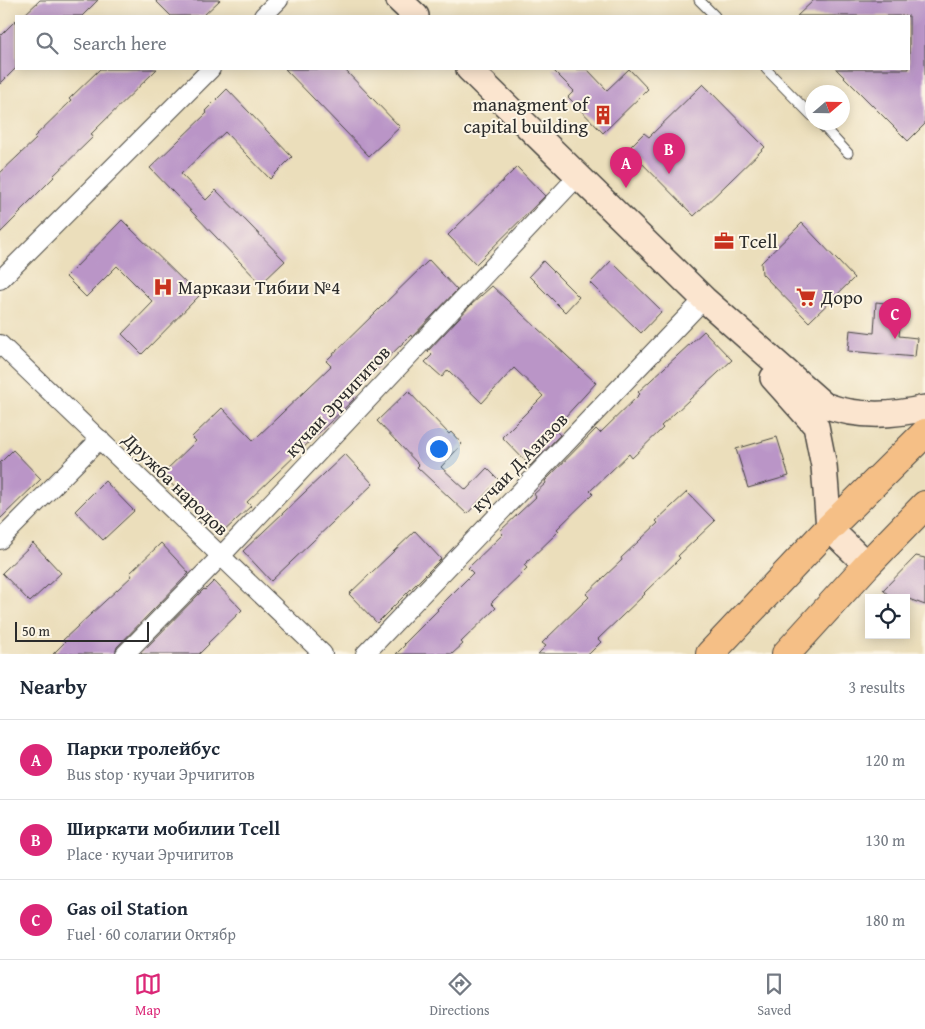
<!DOCTYPE html>
<html lang="en">
<head>
<meta charset="utf-8">
<style>
  body { margin:0; font-family:"Gentium Book Plus",serif; background:#f2f2f3; color:#1f2937 }
  .controls { position:absolute; right:15px; bottom:15px; display:grid; overflow:hidden; border-radius:0px; box-shadow:0 2px 12px #0003 }
  .controls button { width:45px; height:45px; display:grid; place-items:center; padding:0; border:0; border-bottom:1px solid #e0e1e3; background:#fff; color:#1f2937; font:25px sans-serif }
  .compass { position:absolute; left:805px; top:85px; width:45px; height:45px; border-radius:50%; background:#fff; box-shadow:0 2px 12px #0003; rotate:70deg }
  .scale { position:absolute; left:15px; bottom:12px; width:134px; box-sizing:border-box; padding-left:5px; border:2px solid #2b2b2b; border-top:0; font-size:14px; line-height:18px; white-space:nowrap; color:#2b2b2b; -webkit-text-stroke:4px #fcf5e5; paint-order:stroke }
  .you { position:absolute; left:438px; top:448px; width:18px; height:18px; margin:-12px; border:4px solid #fff; border-radius:50%; background:#1a73e8; box-shadow:0 0 0 8px #1a73e833 }
  .badge { display:grid; place-items:center; width:32px; height:32px; border-radius:50%; background:#db2777; color:#fff; font-size:16px; font-weight:700 }
  .pin { position:absolute; translate:-50% -41px; filter:drop-shadow(0 1px 2px #0008) }
  .pin::after { content:''; position:absolute; top:26px; width:18px; height:15px; background:inherit; clip-path:polygon(0 0,100% 0,50% 100%) }
  .list { margin:0; padding:0; list-style:none }
  h2 { display:flex; justify-content:space-between; align-items:center; height:65px; margin:0; padding:0 20px; font-size:21px }
  h2 small { font-size:16px; font-weight:400; color:#747a83 }
  .list li { display:grid; grid-template-columns:32px 1fr auto; gap:15px; align-items:center; box-sizing:border-box; height:80px; padding:0 20px; border-top:1px solid #e0e1e3 }
  .list b { display:block; font-size:19px; white-space:nowrap }
  .list p { margin:0; font-size:16px; white-space:nowrap; color:#747a83 }
  .list em { font-size:16px; font-style:normal; color:#747a83 }
  .icon { flex:none; width:28px; height:28px; fill:none; stroke:currentColor; stroke-width:2; stroke-linecap:round; stroke-linejoin:round }
  .map { position:relative; flex:none; width:925px; height:654px; overflow:hidden }
  .search { position:absolute; background:#fff; box-shadow:0 2px 12px #0003; left:15px; right:15px; top:15px; height:55px; display:flex; align-items:center; gap:12px; box-sizing:border-box; padding:0 18px; border-radius:0px; color:#747a83; font-size:19px }
  .sheet { height:305px; background:#fff }
  nav { display:flex; justify-content:space-around; align-items:center; box-sizing:border-box; height:70px; border-top:1px solid #e0e1e3; background:#fff; font-size:14px; color:#747a83 }
  nav a { display:grid; justify-items:center; gap:2px }
  nav .on { color:#db2777 }
  .map>svg:first-child { display:block }
  .building { fill:#ba95c7 }
  .lines { fill:none; stroke-linecap:round; stroke-linejoin:round }
  .service-casing { stroke:#484641; stroke-width:11 }
  .minor-casing { stroke:#484641; stroke-width:20 }
  .secondary-casing { stroke:#484641; stroke-width:28 }
  .trunk-casing { stroke:#484641; stroke-width:30 }
  .service { stroke:#fff; stroke-width:9 }
  .minor { stroke:#fff; stroke-width:18 }
  .secondary { stroke:#fbe5cf; stroke-width:25 }
  .trunk { stroke:#f5bf86; stroke-width:28 }
  .labels { text-anchor:middle; stroke-width:4; stroke-linejoin:round; paint-order:stroke }
  .poi-label { font-size:19px; fill:#2b2b2b; stroke:#fcf5e5; text-anchor:start }
  .street-label { font-size:19px; fill:#2b2b2b; stroke:#fcf5e5 }
</style>
</head>
<body>
<div class="map">
<svg width="925" height="654" viewBox="0 0 925 654">
  <rect width="100%" height="100%" fill="#fcf5e5"/>
  <filter id="ink" filterUnits="userSpaceOnUse"><feTurbulence type="fractalNoise" baseFrequency=".02" numOctaves="2"/><feDisplacementMap in="SourceGraphic" scale="10" xChannelSelector="R" yChannelSelector="G"/><feConvolveMatrix kernelMatrix="1 2 1 2 8 2 1 2 1" color-interpolation-filters="sRGB"/></filter>
  <filter id="wash" filterUnits="userSpaceOnUse"><feTurbulence type="fractalNoise" baseFrequency=".0096" numOctaves="4" result="noise"/><feDisplacementMap in="SourceGraphic" scale="20" xChannelSelector="R" yChannelSelector="G"/><feGaussianBlur stdDeviation="1.12" result="paint"/><feColorMatrix in="noise" values="0 0 0 0 0 0 0 0 0 0 0 0 0 0 0 0 0 1.4 0 .05"/><feComposite in="paint" operator="in"/></filter>
  <g filter="url(#wash)">
    <rect width="100%" height="100%" fill="#ebdebb"/>
    <g id="blocks">
      <g class="building">
        <polygon points="40,0 98,0 82,16 23,16"/>
        <polygon points="155,0 220,0 203,16 171,16"/>
        <polygon points="814,0 925,0 925,124 908,141 836,69 909,69 909,16 797,16"/>
        <polygon points="16,20 16,68 0,84 0,36"/>
        <polygon points="100,69 157,69 91,134 93,137 53,176 54,177 20,211 21,212 0,233 0,173 36,139 34,137 71,101 69,99"/>
        <polygon points="285,69 344,69 400,127 369,156"/>
        <polygon points="552,69 587,69 607,90 629,69 648,89 603,133 568,97 574,91"/>
        <polygon points="703,84 765,147 694,216 628,149 644,133 649,137"/>
        <polygon points="227,89 292,157 270,179 225,132 181,174 206,200 216,190 285,261 261,284 150,168 207,113 205,111"/>
        <polygon points="517,167 545,196 476,264 448,235"/>
        <polygon points="122,220 199,296 142,354 122,334 153,302 117,266 86,297 66,277"/>
        <polygon points="802,223 854,278 809,322 762,274 761,263"/>
        <polygon points="429,260 457,290 412,337 411,335 350,395 354,399 247,502 251,506 220,535 162,474 196,441 192,437 222,408 253,440 256,438 331,366 326,361"/>
        <polygon points="543,261 579,297 565,312 529,276"/>
        <polygon points="611,261 662,311 641,333 590,283"/>
        <polygon points="492,286 596,383 554,429 560,435 530,466 502,437 543,396 514,368 482,403 448,370 442,377 425,362 432,355 428,351 471,305"/>
        <polygon points="876,302 902,305 899,336 917,338 915,357 848,351 850,330 874,333"/>
        <polygon points="704,331 732,360 661,426 663,428 632,458 629,454 590,491 593,494 557,529 559,531 524,565 527,568 491,603 496,608 461,642 463,644 452,654 396,654 405,645 404,644 438,610 437,609 473,573 468,568 503,534 500,531 536,497 534,494 546,483 545,481 596,429 600,433 640,394 638,392"/>
        <polygon points="408,391 449,434 451,432 462,444 441,467 466,490 487,468 499,480 467,514 417,467 419,465 377,421"/>
        <polygon points="777,437 789,476 748,488 736,449"/>
        <polygon points="13,450 41,479 0,519 0,463"/>
        <polygon points="345,454 373,484 271,581 243,551"/>
        <polygon points="105,481 134,511 103,540 75,511"/>
        <polygon points="687,492 715,521 678,556 680,558 644,593 645,594 598,639 601,642 589,654 538,654 546,646 542,643 589,597 586,594 622,560 621,558 658,523 656,521"/>
        <polygon points="415,531 441,559 377,623 349,594"/>
        <polygon points="33,543 61,573 30,602 2,573"/>
        <polygon points="161,543 189,573 117,647 115,654 53,654 65,642 63,640 132,576 130,573"/>
        <polygon points="916,556 925,558 925,605 906,598 892,598 883,590"/>
        <polygon points="214,581 242,610 208,643 209,644 199,654 140,654 204,589 205,590"/>
      </g>
    </g>
  </g>
  <g filter="url(#ink)">
    <use href="#blocks" fill-opacity="0" stroke="#484641" stroke-width="1"/>
    <g class="lines">
      <defs>
        <g id="service">
          <polyline points="699,0 715,16"/>
          <polyline points="766,69 812,116"/>
          <polyline points="819,122 848,153"/>
        </g>
        <g id="minor">
          <polyline points="263,16 279,0"/>
          <polyline points="0,280 211,69"/>
          <polyline points="0,344 323,654"/>
          <polyline points="0,540 100,439"/>
          <polyline points="125,654 221,556 578,176"/>
          <polyline points="365,654 704,299"/>
        </g>
        <g id="secondary">
          <polyline points="399,0 416,16"/>
          <path d="M469,69L704,299L824,405C856,417 892,416 925,408"/>
          <polyline points="773,378 816,426 824,466 829,528 867,565"/>
        </g>
        <g id="trunk">
          <polyline points="710,654 829,528 925,433"/>
          <polyline points="786,654 867,565 925,505"/>
        </g>
      </defs>
      <use href="#service" class="service-casing"/>
      <use href="#minor" class="minor-casing"/>
      <use href="#secondary" class="secondary-casing"/>
      <use href="#trunk" class="trunk-casing"/>
      <use href="#service" class="service"/>
      <use href="#minor" class="minor"/>
      <use href="#secondary" class="secondary"/>
      <use href="#trunk" class="trunk"/>
    </g>
  </g>
  <defs>
    <symbol id="building-bare" viewBox="-9 -9 18 18"><path d="M-4-6H4V6H1V3H-1V6H-4ZM-2.5-4.3h1.7v1.8h-1.7ZM.8-4.3h1.7v1.8H.8ZM-2.5-1h1.7V.8h-1.7ZM.8-1h1.7V.8H.8Z" fill="#c8321e" stroke="#fcf5e5" stroke-width="2.5" paint-order="stroke"/></symbol>
    <symbol id="office-bare" viewBox="-9 -9 18 18"><path d="M-6-3h4V-5.5h4V-3h4V5H-6ZM-1-4.5V-3h2v-1.5ZM-6 0V1H6V0Z" fill="#c8321e" stroke="#fcf5e5" stroke-width="2.5" paint-order="stroke"/></symbol>
    <symbol id="hospital-bare" viewBox="-9 -9 18 18"><path d="M-5-5h3v3.5h4V-5h3V5h-3V1.5h-4V5h-3Z" fill="#c8321e" stroke="#fcf5e5" stroke-width="2.5" paint-order="stroke"/></symbol>
    <symbol id="supermarket-bare" viewBox="-9 -9 18 18"><path d="M-6-5.5h2.5l.6 2H6L4.5 2H-2.5L-4.4-4H-6ZM-1.5 3.2a1.3 1.3 0 1 0 .1 0ZM3 3.2a1.3 1.3 0 1 0 .1 0Z" fill="#c8321e" stroke="#fcf5e5" stroke-width="2.5" paint-order="stroke"/></symbol>
  </defs>
  <g fill-rule="evenodd">
    <use href="#building-bare" x="589" y="101" width="28" height="28"/>
    <use href="#office-bare" x="710" y="227" width="28" height="28"/>
    <use href="#hospital-bare" x="149" y="273" width="28" height="28"/>
    <use href="#supermarket-bare" x="792" y="283" width="28" height="28"/>
  </g>
  <g class="labels">
    <g class="poi-label">
      <text x="588" y="111" text-anchor="end">managment of<tspan x="588" dy="22">capital building</tspan></text>
      <text x="739" y="248">Tcell</text>
      <text x="178" y="294">Маркази Тибии №4</text>
      <text x="821" y="304">Доро</text>
    </g>
    <g class="street-label">
      <text transform="translate(337 401) rotate(-47)" y="7">кучаи Эрчигитов</text>
      <text transform="translate(519 462) rotate(-46)" y="7">кучаи Д.Азизов</text>
      <text transform="translate(176 484) rotate(44)" y="7">Дружба народов</text>
    </g>
  </g>
</svg>
<div class="controls">
<button><svg class="icon" aria-label="locate" viewBox="0 0 24 24"><circle cx="12" cy="12" r="6"/><path d="M12 2v4M12 18v4M2 12h4M18 12h4"/></svg></button>
</div>
<svg class="compass" viewBox="-18 -18 36 36"><path d="M0-13l5 13h-10z" fill="#e53935"/><path d="M0 13l5-13h-10z" fill="#747a83"/></svg>
<div class="scale">50 m</div>
<div class="you"></div>
<div class="pin badge" style="left:626px;top:188px">A</div>
<div class="pin badge" style="left:669px;top:174px">B</div>
<div class="pin badge" style="left:895px;top:339px">C</div>
<div class="search"><svg class="icon" aria-label="search" viewBox="0 0 24 24"><circle cx="10" cy="10" r="6"/><path d="M15 15l6 6"/></svg>Search here</div>
</div>
<section class="sheet">
<h2>Nearby<small>3 results</small></h2>
<ul class="list">
<li><span class="badge">A</span><div><b>Парки тролейбус</b><p>Bus stop · кучаи Эрчигитов</p></div><em>120 m</em></li>
<li><span class="badge">B</span><div><b>Ширкати мобилии Tcell</b><p>Place · кучаи Эрчигитов</p></div><em>130 m</em></li>
<li><span class="badge">C</span><div><b>Gas oil Station</b><p>Fuel · 60 солагии Октябр</p></div><em>180 m</em></li>
</ul>
</section>
<nav>
<a class="on"><svg class="icon" aria-label="map" viewBox="0 0 24 24"><path d="M3 6l6-2 6 2 6-2v14l-6 2-6-2-6 2zM9 4v14M15 6v14"/></svg>Map</a>
<a><svg class="icon" aria-label="directions" viewBox="0 0 24 24"><path d="M12 3l9 9-9 9-9-9zM9 14v-3h6M13 9l2 2-2 2"/></svg>Directions</a>
<a><svg class="icon" aria-label="saved" viewBox="0 0 24 24"><path d="M7 4h10v16l-5-4-5 4z"/></svg>Saved</a>
</nav>
</body>
</html>
